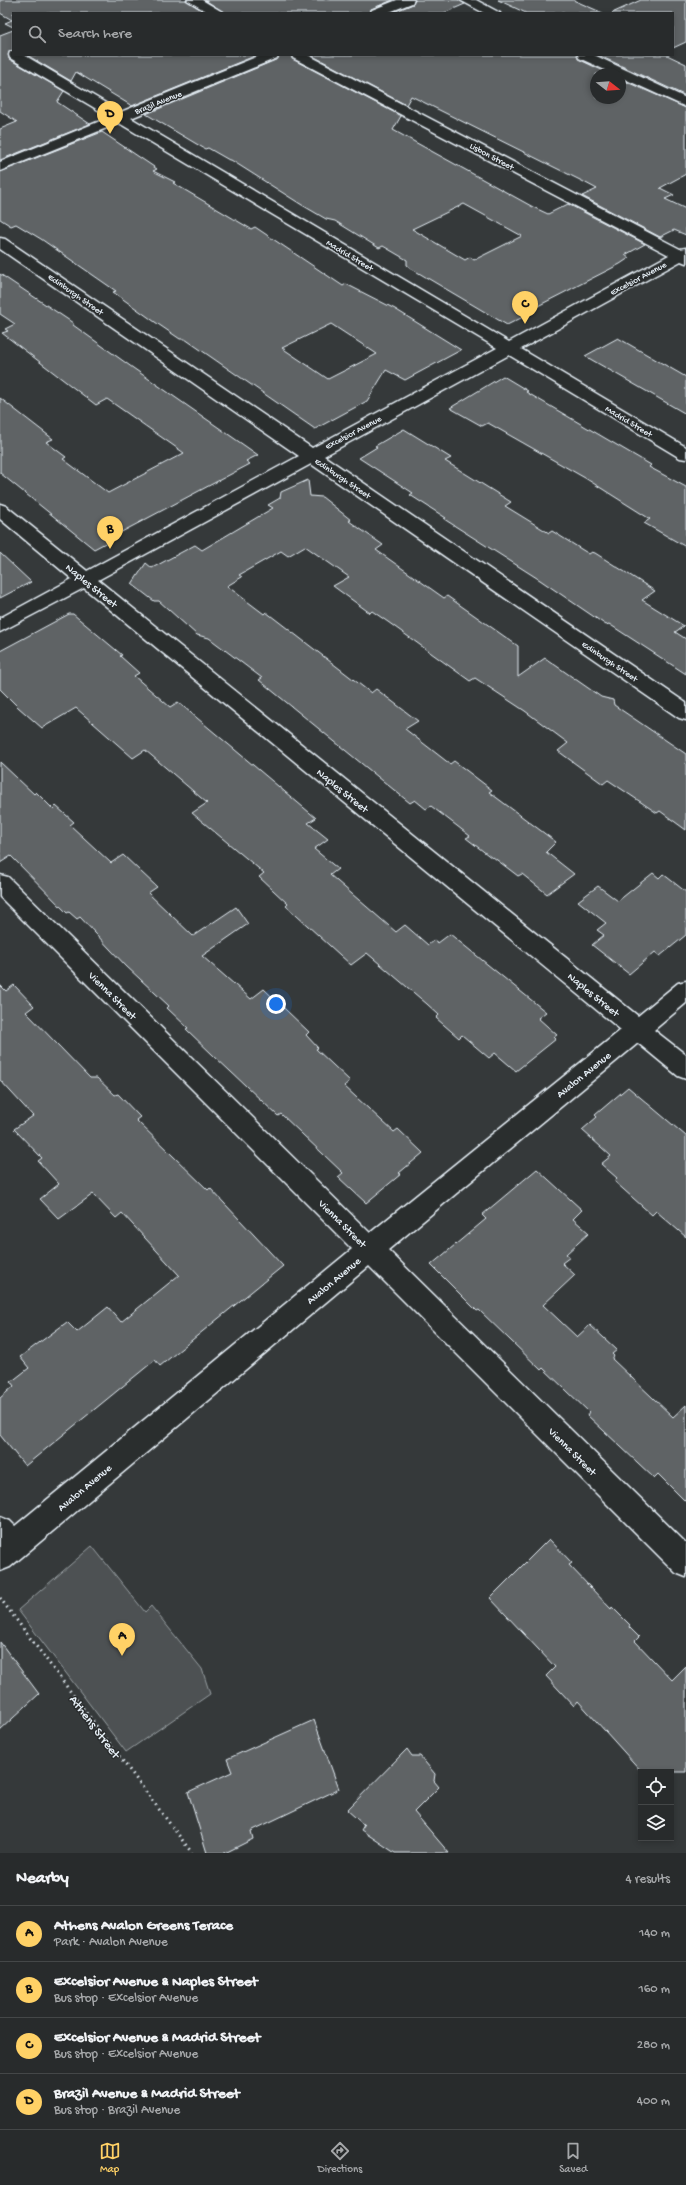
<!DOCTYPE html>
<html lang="en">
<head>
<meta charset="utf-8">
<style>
  body { margin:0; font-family:"Gochi Hand",sans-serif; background:#343738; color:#f1f3f6 }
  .controls { position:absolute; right:12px; bottom:12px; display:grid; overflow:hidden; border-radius:0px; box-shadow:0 2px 6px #0003 }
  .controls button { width:36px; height:36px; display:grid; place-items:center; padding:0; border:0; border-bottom:1px solid #444748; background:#282b2c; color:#f1f3f6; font:20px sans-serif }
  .compass { position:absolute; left:590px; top:68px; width:36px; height:36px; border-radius:50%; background:#282b2c; box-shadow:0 2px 6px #0003; rotate:107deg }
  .you { position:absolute; left:276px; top:1004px; width:14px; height:14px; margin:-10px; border:3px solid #fff; border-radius:50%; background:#1a73e8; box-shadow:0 0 0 6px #1a73e833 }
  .badge { display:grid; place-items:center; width:26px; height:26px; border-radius:50%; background:#ffd166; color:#111; font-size:13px; font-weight:700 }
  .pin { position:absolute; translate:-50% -33px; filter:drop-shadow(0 1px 2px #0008) }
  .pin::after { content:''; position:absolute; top:21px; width:14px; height:12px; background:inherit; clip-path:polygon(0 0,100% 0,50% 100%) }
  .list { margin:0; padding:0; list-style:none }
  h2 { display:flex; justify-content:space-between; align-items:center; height:52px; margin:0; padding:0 16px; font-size:17px }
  h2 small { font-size:13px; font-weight:400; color:#a5a7a9 }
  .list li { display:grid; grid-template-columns:26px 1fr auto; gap:12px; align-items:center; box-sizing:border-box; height:56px; padding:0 16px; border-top:1px solid #444748 }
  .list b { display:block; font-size:15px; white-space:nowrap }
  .list p { margin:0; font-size:13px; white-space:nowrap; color:#a5a7a9 }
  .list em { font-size:13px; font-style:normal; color:#a5a7a9 }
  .icon { flex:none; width:22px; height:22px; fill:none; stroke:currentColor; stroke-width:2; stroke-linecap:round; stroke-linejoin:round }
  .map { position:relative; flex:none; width:686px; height:1853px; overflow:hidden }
  .search { position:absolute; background:#282b2c; box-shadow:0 2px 6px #0003; left:12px; right:12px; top:12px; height:44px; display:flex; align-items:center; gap:10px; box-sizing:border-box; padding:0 14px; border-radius:0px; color:#a5a7a9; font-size:15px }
  .sheet { height:276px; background:#282b2c }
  nav { display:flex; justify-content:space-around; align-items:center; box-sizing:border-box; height:56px; border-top:1px solid #444748; background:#282b2c; font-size:11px; color:#a5a7a9 }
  nav a { display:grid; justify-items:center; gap:2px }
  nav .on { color:#ffd166 }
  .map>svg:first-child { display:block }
  .green { fill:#4d5152; stroke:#9aa1a5 }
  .building { fill:#5f6365; stroke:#e8f1f8; fill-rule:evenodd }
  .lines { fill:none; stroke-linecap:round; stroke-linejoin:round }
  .minor-casing { stroke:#e8f1f8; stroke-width:3 }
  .path { stroke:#e8f1f8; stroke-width:3; stroke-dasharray:1.5 4; stroke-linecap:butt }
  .minor { fill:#2a2d2e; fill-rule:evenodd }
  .labels { text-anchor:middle; stroke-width:3; stroke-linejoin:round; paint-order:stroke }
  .far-street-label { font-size:9px; fill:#e8f1f8; stroke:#2a2d2e }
  .street-label { font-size:11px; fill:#e8f1f8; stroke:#2a2d2e }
  .near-street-label { font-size:13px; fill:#e8f1f8; stroke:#2a2d2e }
</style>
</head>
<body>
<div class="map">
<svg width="686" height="1853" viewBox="0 0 686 1853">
  <rect width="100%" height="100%" fill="#35393a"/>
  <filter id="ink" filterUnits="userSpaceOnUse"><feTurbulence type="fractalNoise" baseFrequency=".025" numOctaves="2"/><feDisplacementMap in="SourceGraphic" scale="8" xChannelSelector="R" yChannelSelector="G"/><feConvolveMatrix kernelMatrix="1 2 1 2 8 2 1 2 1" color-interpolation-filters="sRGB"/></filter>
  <g filter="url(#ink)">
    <polygon class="green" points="92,1546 145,1612 151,1606 202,1669 210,1694 126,1752 18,1610"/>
    <g class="building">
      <polygon points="0,0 186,0 206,13 13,13 13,27 5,23 12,20 0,13"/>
      <polygon points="205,0 393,0 371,9 369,13 225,13"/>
      <polygon points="415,0 459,0 465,4 444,13 391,13 413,4"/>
      <polygon points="498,0 573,0 603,13 526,13"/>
      <polygon points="641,0 686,0 686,42 673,48 673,13 612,13"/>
      <polygon points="13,30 13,50 9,52 9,59 64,91 57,102 90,124 0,160 0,129 17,122 0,111 0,35"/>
      <polygon points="27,55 257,55 132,106 76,72 71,81"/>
      <path d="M279,55H291L292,59L401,116L393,130L533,207L548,214L568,204L645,244L625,255L629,258L620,264L532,309L535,311L507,325L412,269L407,265V260L383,246L379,248L335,221L326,219L302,205L231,160H229L208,148L205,149L146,114L278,59ZM464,204L522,236L474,260L470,257L465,260L412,229Z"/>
      <polygon points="311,55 577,55 578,59 610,74 596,74 596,98 620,98 620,79 686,108 686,174 660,188 674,195 665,199 686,209 686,235 674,230 660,237 582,196 597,189 582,181 411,96 406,105"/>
      <polygon points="598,55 667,55 686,64 686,96"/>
      <path d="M102,132L157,169L153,171L175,182L173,183L251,229L255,227L343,286L346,284L395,309L461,350L405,380L386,370L367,401L315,429L185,339H180L155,322L113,292L116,291L41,239L16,224L11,226L0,219V172ZM331,324L377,354L328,379L282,348Z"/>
      <polygon points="0,274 73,323 73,325 133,368 258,455 246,461 250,464 114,536 115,538 94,549 0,473 0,398 53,439 46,442 66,457 63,459 108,493 184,453 107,399 96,405 2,333 8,331 5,329 15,324 0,314"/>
      <polygon points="618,338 686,377 686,414 585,356"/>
      <polygon points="503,376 528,391 526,392 651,465 649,467 686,487 686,547 644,523 650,519 585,478 488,423 482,426 450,408"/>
      <polygon points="404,429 451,458 445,461 511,502 505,506 549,533 552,531 589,554 592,552 595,553 655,591 642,600 684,626 675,632 686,639 686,674 609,624 606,625 540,580 444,519 446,518 410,495 413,493 359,458 377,447 375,446"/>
      <polygon points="308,480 310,496 322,497 351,520 349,521 383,545 376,550 444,598 447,596 518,646 518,677 545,658 601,697 613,700 614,705 686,754 686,830 660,811 657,813 608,780 603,784 558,751 568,743 525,711 475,678 470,681 388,622 372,611 370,613 333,586 349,577 305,546 288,556 281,551 239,575 242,577 227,586 264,614 266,612 371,693 376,689 418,721 405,729 450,764 454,761 492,790 489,792 556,842 546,852 574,874 547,894 522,874 518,876 493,857 492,858 466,838 470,836 431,806 426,809 415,800 410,803 259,680 262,678 209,638 197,635 159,601 154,601 132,584 146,563 152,568 195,545 202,550 273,508 268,505 280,498 281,492"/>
      <polygon points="0,553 31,582 0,598"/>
      <polygon points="69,614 73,614 122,655 120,656 139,673 134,676 170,707 178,702 316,818 308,823 328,839 314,849 338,869 330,875 396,932 405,925 428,945 434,940 438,943 450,934 546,1012 538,1018 557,1035 554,1037 556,1039 516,1071 495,1053 489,1058 462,1035 459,1038 436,1018 439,1015 427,1004 367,953 351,965 286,906 288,904 259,877 264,873 192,813 207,803 145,750 133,758 76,708 42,728 18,707 0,689 0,651"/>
      <polygon points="0,762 34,794 36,792 53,809 56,806 74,822 70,825 111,863 123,855 157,887 148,893 193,936 236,907 248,924 202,956 251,999 264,989 309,1032 306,1035 318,1048 316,1049 350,1081 344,1086 394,1132 398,1129 423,1153 399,1173 401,1174 366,1203 338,1177 343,1173 281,1114 278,1116 214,1056 186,1029 188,1028 167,1008 169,1006 126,966 80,917 77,919 69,912 67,913 11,856 0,863"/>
      <polygon points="653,873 659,878 663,874 686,892 686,935 660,956 655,952 629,974 592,945 604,935 597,930 606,923 578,901 598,886 618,901"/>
      <polygon points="0,985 6,991 14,985 34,1006 26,1012 90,1078 97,1078 115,1095 118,1094 140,1117 136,1120 208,1190 210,1188 283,1266 160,1366 155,1360 25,1466 0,1435 0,1398 14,1386 11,1382 29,1368 20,1357 67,1322 77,1332 108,1307 121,1322 179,1275 122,1213 116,1218 93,1194 59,1219 40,1199 59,1184 38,1161 42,1158 14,1129 33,1116 0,1080"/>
      <polygon points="628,1087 686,1136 686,1237 656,1211 652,1215 614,1181 617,1178 601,1164 611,1156 582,1130 597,1117 595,1115"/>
      <polygon points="537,1169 582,1210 573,1219 589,1233 566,1254 570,1257 562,1263 575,1275 543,1305 577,1337 590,1325 617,1350 612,1354 614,1356 612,1359 673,1417 686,1405 686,1502 658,1474 654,1478 587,1415 589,1412 543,1368 541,1370 479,1310 477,1311 431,1265 486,1219 482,1215"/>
      <polygon points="549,1539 572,1563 569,1565 611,1609 612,1607 630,1625 629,1627 639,1637 635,1641 672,1680 686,1666 686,1772 642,1772 578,1701 574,1706 546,1676 555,1667 490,1598"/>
      <polygon points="0,1642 39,1694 0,1730"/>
      <polygon points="314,1720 339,1789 251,1831 253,1839 225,1853 207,1853 188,1792 232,1772 227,1759"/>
      <polygon points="407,1749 412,1756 420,1756 435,1774 434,1781 439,1787 414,1812 449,1853 395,1853 361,1830 364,1825 347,1810"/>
    </g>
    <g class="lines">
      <defs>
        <g id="minor">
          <polygon points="187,0 202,0 224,13 209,13"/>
          <polygon points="397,0 414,0 412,3 387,13 370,13 372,10"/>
          <polygon points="460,0 476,0 500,13 484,13"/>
          <polygon points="10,52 13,52 13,55 24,55 121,112 261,55 278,55 277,58 131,118 509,342 669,255 293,58 292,55 308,55 680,249 686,248 686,263 681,261 521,349 686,447 686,459 680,458 509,355 324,456 686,703 686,720 679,718 311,464 98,580 638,1016 678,983 686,981 686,1003 654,1030 686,1055 686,1079 678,1076 638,1043 388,1250 686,1543 686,1577 676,1573 369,1266 10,1567 0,1571 0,1517 10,1521 15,1526 352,1249 0,897 0,875 8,877 370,1233 621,1030 84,588 0,632 0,618 72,579 0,519 0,504 6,506 87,571 299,456 0,249 0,238 5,239 312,448 497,348 119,123 0,171 0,162 110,117 10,58 9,55"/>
          <polygon points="578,55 594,55 686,98 686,107 620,77 620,74 614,74 579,58"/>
        </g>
      </defs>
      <use href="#minor" class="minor-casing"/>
      <polyline class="path" points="0,1598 192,1853"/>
      <use href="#minor" class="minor"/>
    </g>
  </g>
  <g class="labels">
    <g class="far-street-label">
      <text transform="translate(158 102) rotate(-22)" y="3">Brazil Avenue</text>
      <text transform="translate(492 156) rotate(28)" y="3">Lisbon Street</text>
      <text transform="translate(350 255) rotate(31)" y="3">Madrid Street</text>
      <text transform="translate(638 278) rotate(-28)" y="3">Excelsior Avenue</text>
      <text transform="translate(76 294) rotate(35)" y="3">Edinburgh Street</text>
      <text transform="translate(629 421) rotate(31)" y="3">Madrid Street</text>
      <text transform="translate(353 432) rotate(-28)" y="3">Excelsior Avenue</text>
      <text transform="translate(343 478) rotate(34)" y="3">Edinburgh Street</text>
      <text transform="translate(610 661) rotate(34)" y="3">Edinburgh Street</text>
    </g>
    <g class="street-label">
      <text transform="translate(92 585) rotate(39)" y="4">Naples Street</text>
      <text transform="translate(343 790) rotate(39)" y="4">Naples Street</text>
      <text transform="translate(594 994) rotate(39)" y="4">Naples Street</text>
      <text transform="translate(113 995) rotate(45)" y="4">Vienna Street</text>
      <text transform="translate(583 1074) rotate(-39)" y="4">Avalon Avenue</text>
      <text transform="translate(343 1223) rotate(45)" y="4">Vienna Street</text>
      <text transform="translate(333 1280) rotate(-40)" y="4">Avalon Avenue</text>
      <text transform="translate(573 1451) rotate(45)" y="4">Vienna Street</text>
      <text transform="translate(84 1487) rotate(-40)" y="4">Avalon Avenue</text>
    </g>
    <g class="near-street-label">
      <text transform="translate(96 1726) rotate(53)" y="5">Athens Street</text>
    </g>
  </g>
</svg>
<div class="controls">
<button><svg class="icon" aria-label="locate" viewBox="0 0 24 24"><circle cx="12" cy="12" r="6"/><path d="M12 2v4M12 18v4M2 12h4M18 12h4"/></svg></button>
<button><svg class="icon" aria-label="layers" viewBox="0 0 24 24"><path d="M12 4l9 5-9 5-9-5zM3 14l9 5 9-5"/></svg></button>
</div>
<svg class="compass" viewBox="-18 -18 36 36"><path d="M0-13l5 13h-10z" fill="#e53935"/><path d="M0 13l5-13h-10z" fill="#a5a7a9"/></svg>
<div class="you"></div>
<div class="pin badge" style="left:122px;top:1656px">A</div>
<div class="pin badge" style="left:110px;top:549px">B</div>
<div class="pin badge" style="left:525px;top:324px">C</div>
<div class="pin badge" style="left:110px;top:134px">D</div>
<div class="search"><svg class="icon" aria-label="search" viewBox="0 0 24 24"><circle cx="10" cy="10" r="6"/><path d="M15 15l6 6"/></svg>Search here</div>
</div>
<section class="sheet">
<h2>Nearby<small>4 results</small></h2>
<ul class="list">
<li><span class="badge">A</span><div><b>Athens Avalon Greens Terace</b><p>Park · Avalon Avenue</p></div><em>140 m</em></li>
<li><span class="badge">B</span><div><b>Excelsior Avenue &amp; Naples Street</b><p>Bus stop · Excelsior Avenue</p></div><em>160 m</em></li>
<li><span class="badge">C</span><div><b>Excelsior Avenue &amp; Madrid Street</b><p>Bus stop · Excelsior Avenue</p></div><em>280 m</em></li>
<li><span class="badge">D</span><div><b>Brazil Avenue &amp; Madrid Street</b><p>Bus stop · Brazil Avenue</p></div><em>400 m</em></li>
</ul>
</section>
<nav>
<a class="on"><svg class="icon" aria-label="map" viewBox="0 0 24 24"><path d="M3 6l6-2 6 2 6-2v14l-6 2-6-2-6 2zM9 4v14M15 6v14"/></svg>Map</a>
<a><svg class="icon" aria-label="directions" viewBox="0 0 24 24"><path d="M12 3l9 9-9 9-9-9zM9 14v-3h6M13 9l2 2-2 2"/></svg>Directions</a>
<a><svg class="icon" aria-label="saved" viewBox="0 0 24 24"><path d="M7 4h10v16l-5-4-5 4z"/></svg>Saved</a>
</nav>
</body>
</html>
